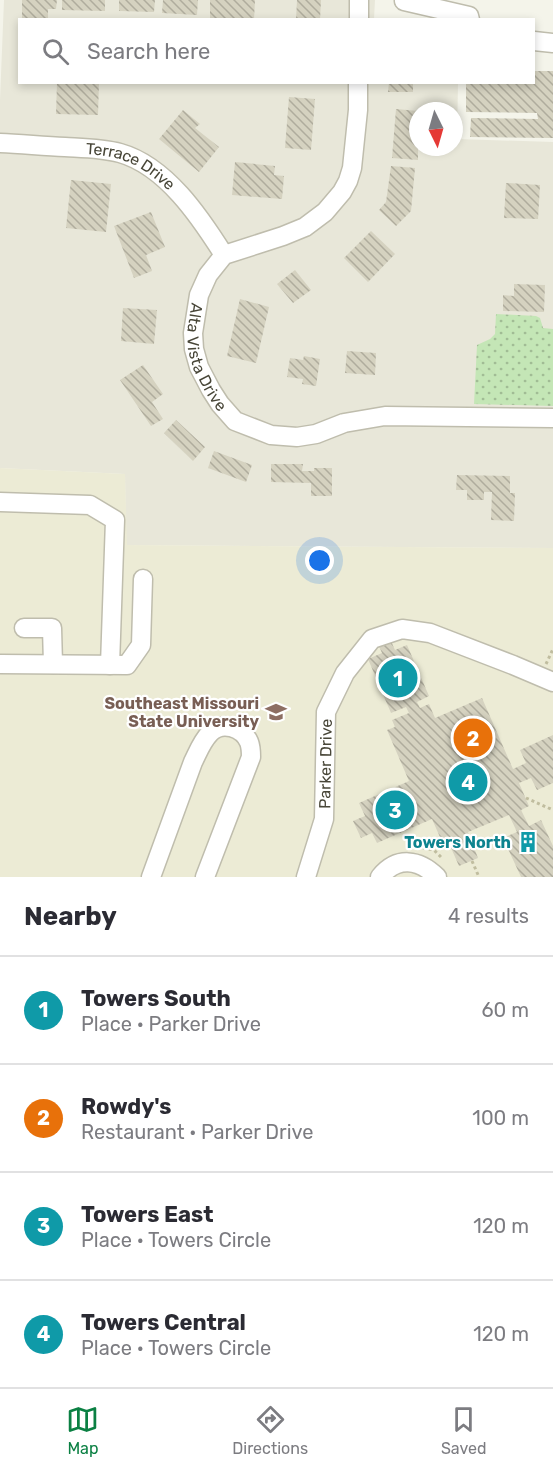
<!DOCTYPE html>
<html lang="en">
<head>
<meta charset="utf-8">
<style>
  body { margin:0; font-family:Rubik,sans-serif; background:#f2f2f3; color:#2b2b33 }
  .compass { position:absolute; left:409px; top:102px; width:54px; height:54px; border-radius:50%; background:#fff; box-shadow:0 3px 9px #0003; rotate:175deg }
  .you { position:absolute; left:320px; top:561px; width:21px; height:21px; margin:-15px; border:4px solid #fff; border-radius:50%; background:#1a73e8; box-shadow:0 0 0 9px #1a73e833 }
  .badge { display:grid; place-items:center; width:39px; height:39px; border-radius:50%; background:#0b8043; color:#fff; font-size:20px; font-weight:700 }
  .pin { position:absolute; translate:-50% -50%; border:3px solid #fff; box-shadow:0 2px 6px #0006 }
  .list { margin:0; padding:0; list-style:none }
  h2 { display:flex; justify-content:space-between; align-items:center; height:78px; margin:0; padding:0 24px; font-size:26px }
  h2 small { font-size:20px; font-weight:400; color:#7c7c81 }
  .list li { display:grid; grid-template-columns:39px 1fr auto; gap:18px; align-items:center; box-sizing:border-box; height:108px; padding:0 24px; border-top:2px solid #e1e1e2 }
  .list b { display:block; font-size:22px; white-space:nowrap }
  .list p { margin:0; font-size:20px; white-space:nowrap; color:#7c7c81 }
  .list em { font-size:20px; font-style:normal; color:#7c7c81 }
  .icon { flex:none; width:33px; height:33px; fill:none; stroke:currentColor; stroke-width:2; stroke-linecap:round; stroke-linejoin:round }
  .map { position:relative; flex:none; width:553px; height:877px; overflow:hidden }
  .search { position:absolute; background:#fff; box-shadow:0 3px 9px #0003; left:18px; right:18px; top:18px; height:66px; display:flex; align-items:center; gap:15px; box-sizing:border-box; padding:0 21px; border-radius:0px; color:#7c7c81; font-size:22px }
  .sheet { height:510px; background:#fff }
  nav { display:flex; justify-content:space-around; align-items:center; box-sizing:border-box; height:84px; border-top:2px solid #e1e1e2; background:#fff; font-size:16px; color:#7c7c81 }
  nav a { display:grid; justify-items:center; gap:3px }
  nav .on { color:#0b8043 }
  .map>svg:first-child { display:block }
  .residential { fill:#e8e7d9; fill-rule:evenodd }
  .education { fill:#ecebd5 }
  .garden { fill:url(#garden-dots) }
  .building { fill:url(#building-back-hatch) }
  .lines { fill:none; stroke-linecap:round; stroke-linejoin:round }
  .minor-casing { stroke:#bfbdad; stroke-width:21 }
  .path { stroke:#c0bd9f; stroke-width:3; stroke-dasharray:3 3; stroke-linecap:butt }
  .minor { stroke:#fff; stroke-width:18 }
  .labels { text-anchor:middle; stroke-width:4.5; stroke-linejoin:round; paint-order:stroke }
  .street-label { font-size:16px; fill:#484638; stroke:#fff }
  .education-label { font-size:16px; font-weight:bold; fill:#785e54; stroke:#fff; text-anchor:end }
  .culture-label { font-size:16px; font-weight:bold; fill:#0d838f; stroke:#fff; text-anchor:end }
</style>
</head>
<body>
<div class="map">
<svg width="553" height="877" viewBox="0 0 553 877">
  <defs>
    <pattern id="garden-dots" width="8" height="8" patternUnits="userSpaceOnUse" patternTransform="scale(1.5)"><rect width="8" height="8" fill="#c4e6b6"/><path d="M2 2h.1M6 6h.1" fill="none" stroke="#a1bc95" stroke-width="1.8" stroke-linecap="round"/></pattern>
    <pattern id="building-back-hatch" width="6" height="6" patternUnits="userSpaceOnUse" patternTransform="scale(1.5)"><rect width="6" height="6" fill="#d5d2c0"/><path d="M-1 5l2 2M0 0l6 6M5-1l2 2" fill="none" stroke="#afac9d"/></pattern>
  </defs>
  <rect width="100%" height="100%" fill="#f4f4ea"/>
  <path class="residential" d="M4,0H375L374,19L20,20V82L458,83L457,139L553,142V548L126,545L125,474L0,468V100ZM418,111H454V147H418Z"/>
  <polygon class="education" points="0,468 125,474 127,545 553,548 553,877 0,877"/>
  <polygon class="garden" points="496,314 536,316 540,318 543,328 553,329 553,406 474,404 477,345 490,339 495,334"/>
  <g class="building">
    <polygon points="22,0 57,0 56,9 48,9 48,18 22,18"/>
    <polygon points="62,0 105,0 105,11 62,10"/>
    <polygon points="119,0 155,0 154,12 119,11"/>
    <polygon points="163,0 198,0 197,15 162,13"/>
    <polygon points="210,0 255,0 254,20 210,19"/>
    <polygon points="297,0 321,0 320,20 296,20"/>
    <polygon points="534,71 553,71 553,138 470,137 471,118 538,119 537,113 466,112 466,82 534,82"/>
    <polygon points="57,82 99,82 98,115 56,114"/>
    <polygon points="389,82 413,82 413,92 388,92"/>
    <polygon points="289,97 315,99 311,150 285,148"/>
    <polygon points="396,109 418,111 418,160 392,158"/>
    <polygon points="183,110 200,124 195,128 219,147 199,172 159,139"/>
    <polygon points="235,162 275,166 274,175 284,176 282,199 232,195"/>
    <polygon points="391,166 415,168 411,211 396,226 379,210 386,202"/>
    <polygon points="71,180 111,184 106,232 66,228"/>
    <polygon points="506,183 540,185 538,219 504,218"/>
    <polygon points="151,212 165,247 146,255 152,271 134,278 114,226"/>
    <polygon points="371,231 395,254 368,282 344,258"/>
    <polygon points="295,270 311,290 293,303 277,284"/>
    <polygon points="514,284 545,285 544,312 503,311 503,295 514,296"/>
    <polygon points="240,299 269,307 256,363 227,356"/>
    <polygon points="123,308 157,310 154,344 121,341"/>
    <polygon points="347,351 376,353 375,375 345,373"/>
    <polygon points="304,356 320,359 316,386 302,384 303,379 287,377 290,358 303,360"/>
    <polygon points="143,365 163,394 152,402 163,419 151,426 120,380"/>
    <polygon points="176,420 205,447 193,461 164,433"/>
    <polygon points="214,451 252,465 246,482 208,468"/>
    <polygon points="271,464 303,464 302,471 314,471 314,468 332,468 332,496 311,496 311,483 271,482"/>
    <polygon points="457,475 510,476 510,493 515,493 514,521 491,520 492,492 484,492 484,500 467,500 467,490 456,490"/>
    <polygon points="390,639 395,650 407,645 429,696 417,702 420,708 429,704 435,718 482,698 513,769 526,763 520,750 553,735 553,783 537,790 531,778 519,783 529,806 521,810 529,826 541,820 553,846 553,877 521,877 503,838 517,832 509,815 468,832 478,858 459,866 448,841 443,844 432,819 377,843 372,833 361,838 353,821 365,816 359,803 409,781 387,730 395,727 392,720 409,713 406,707 391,713 368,659 382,653 378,644"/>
  </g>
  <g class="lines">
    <defs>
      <g id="minor">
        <polyline points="404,1 469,16 470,20"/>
        <polyline points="359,20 359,0"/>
        <polyline points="534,41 553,43"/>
        <path id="s1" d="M358,82V110L352,168L348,181L342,192L325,212L305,227L283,236L224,255L208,275L199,295L193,333L194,349L199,367L211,390L220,404L235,421L271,435L297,437L316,434L344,423L385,416L553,418"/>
        <path id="s2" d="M0,143C22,144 43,146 65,147C83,148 102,148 120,153C166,166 200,217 224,255"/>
        <polyline points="0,502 90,505 115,520 110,665"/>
        <polyline points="24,628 52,628 53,664"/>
        <polyline points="0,664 127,665 141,645 143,579"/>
        <path d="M151,877L193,762C198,752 202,741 210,733C222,720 243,728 249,742C251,747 251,752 251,757L205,877"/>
        <path id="s3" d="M306,877L324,819L326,712L345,673L372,639L402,629L430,633L513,665L553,682"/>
        <path d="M380,877C397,856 419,859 437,877"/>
      </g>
    </defs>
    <use href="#minor" class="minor-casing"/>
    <g class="path">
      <polyline points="546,664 553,649"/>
      <polyline points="526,798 553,810"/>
      <polyline points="423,848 434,850 441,857"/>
      <polyline points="472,861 479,877"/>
    </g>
    <use href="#minor" class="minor"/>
  </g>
  <defs>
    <symbol id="university-bare" viewBox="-9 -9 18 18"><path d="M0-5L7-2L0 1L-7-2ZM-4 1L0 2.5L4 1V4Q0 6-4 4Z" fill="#8d6e63" stroke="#fff" stroke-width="2.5" paint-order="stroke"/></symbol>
    <symbol id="building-bare" viewBox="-9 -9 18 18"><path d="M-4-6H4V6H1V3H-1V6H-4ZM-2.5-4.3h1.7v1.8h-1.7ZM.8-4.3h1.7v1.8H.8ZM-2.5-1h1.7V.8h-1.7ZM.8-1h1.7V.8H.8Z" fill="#0f9aa8" stroke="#fff" stroke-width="2.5" paint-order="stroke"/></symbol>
  </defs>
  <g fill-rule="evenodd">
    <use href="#university-bare" x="261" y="697" width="30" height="30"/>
    <use href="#building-bare" x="513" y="827" width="30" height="30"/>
  </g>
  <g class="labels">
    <g class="street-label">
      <text dy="6" stroke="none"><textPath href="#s2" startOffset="135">Terrace Drive</textPath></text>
      <text dy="6" stroke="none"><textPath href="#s1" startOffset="362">Alta Vista Drive</textPath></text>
      <text dy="6" stroke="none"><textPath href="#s3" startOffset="116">Parker Drive</textPath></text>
    </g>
    <g class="education-label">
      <text x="259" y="709">Southeast Missouri<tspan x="259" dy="18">State University</tspan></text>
    </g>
    <g class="culture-label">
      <text x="511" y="848">Towers North</text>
    </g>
  </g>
</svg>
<svg class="compass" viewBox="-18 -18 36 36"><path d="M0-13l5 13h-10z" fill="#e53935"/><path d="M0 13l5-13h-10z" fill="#7c7c81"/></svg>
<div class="you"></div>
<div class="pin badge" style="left:398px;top:678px;background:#0f9aa8">1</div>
<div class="pin badge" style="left:473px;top:738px;background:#e8710a">2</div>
<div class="pin badge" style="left:395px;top:810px;background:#0f9aa8">3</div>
<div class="pin badge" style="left:468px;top:782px;background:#0f9aa8">4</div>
<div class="search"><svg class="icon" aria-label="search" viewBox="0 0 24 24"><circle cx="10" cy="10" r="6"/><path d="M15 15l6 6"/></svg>Search here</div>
</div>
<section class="sheet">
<h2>Nearby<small>4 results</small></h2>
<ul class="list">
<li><span class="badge" style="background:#0f9aa8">1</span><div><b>Towers South</b><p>Place · Parker Drive</p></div><em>60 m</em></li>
<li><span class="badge" style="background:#e8710a">2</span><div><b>Rowdy's</b><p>Restaurant · Parker Drive</p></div><em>100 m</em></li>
<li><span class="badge" style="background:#0f9aa8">3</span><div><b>Towers East</b><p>Place · Towers Circle</p></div><em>120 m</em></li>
<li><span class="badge" style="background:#0f9aa8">4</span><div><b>Towers Central</b><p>Place · Towers Circle</p></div><em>120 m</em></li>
</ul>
</section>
<nav>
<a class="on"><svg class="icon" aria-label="map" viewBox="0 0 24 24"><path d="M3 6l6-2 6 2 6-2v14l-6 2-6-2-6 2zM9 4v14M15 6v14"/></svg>Map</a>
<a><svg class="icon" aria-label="directions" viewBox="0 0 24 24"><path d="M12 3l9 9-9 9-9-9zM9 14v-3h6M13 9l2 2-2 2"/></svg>Directions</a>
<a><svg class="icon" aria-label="saved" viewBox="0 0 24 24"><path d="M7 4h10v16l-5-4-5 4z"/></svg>Saved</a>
</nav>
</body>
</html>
